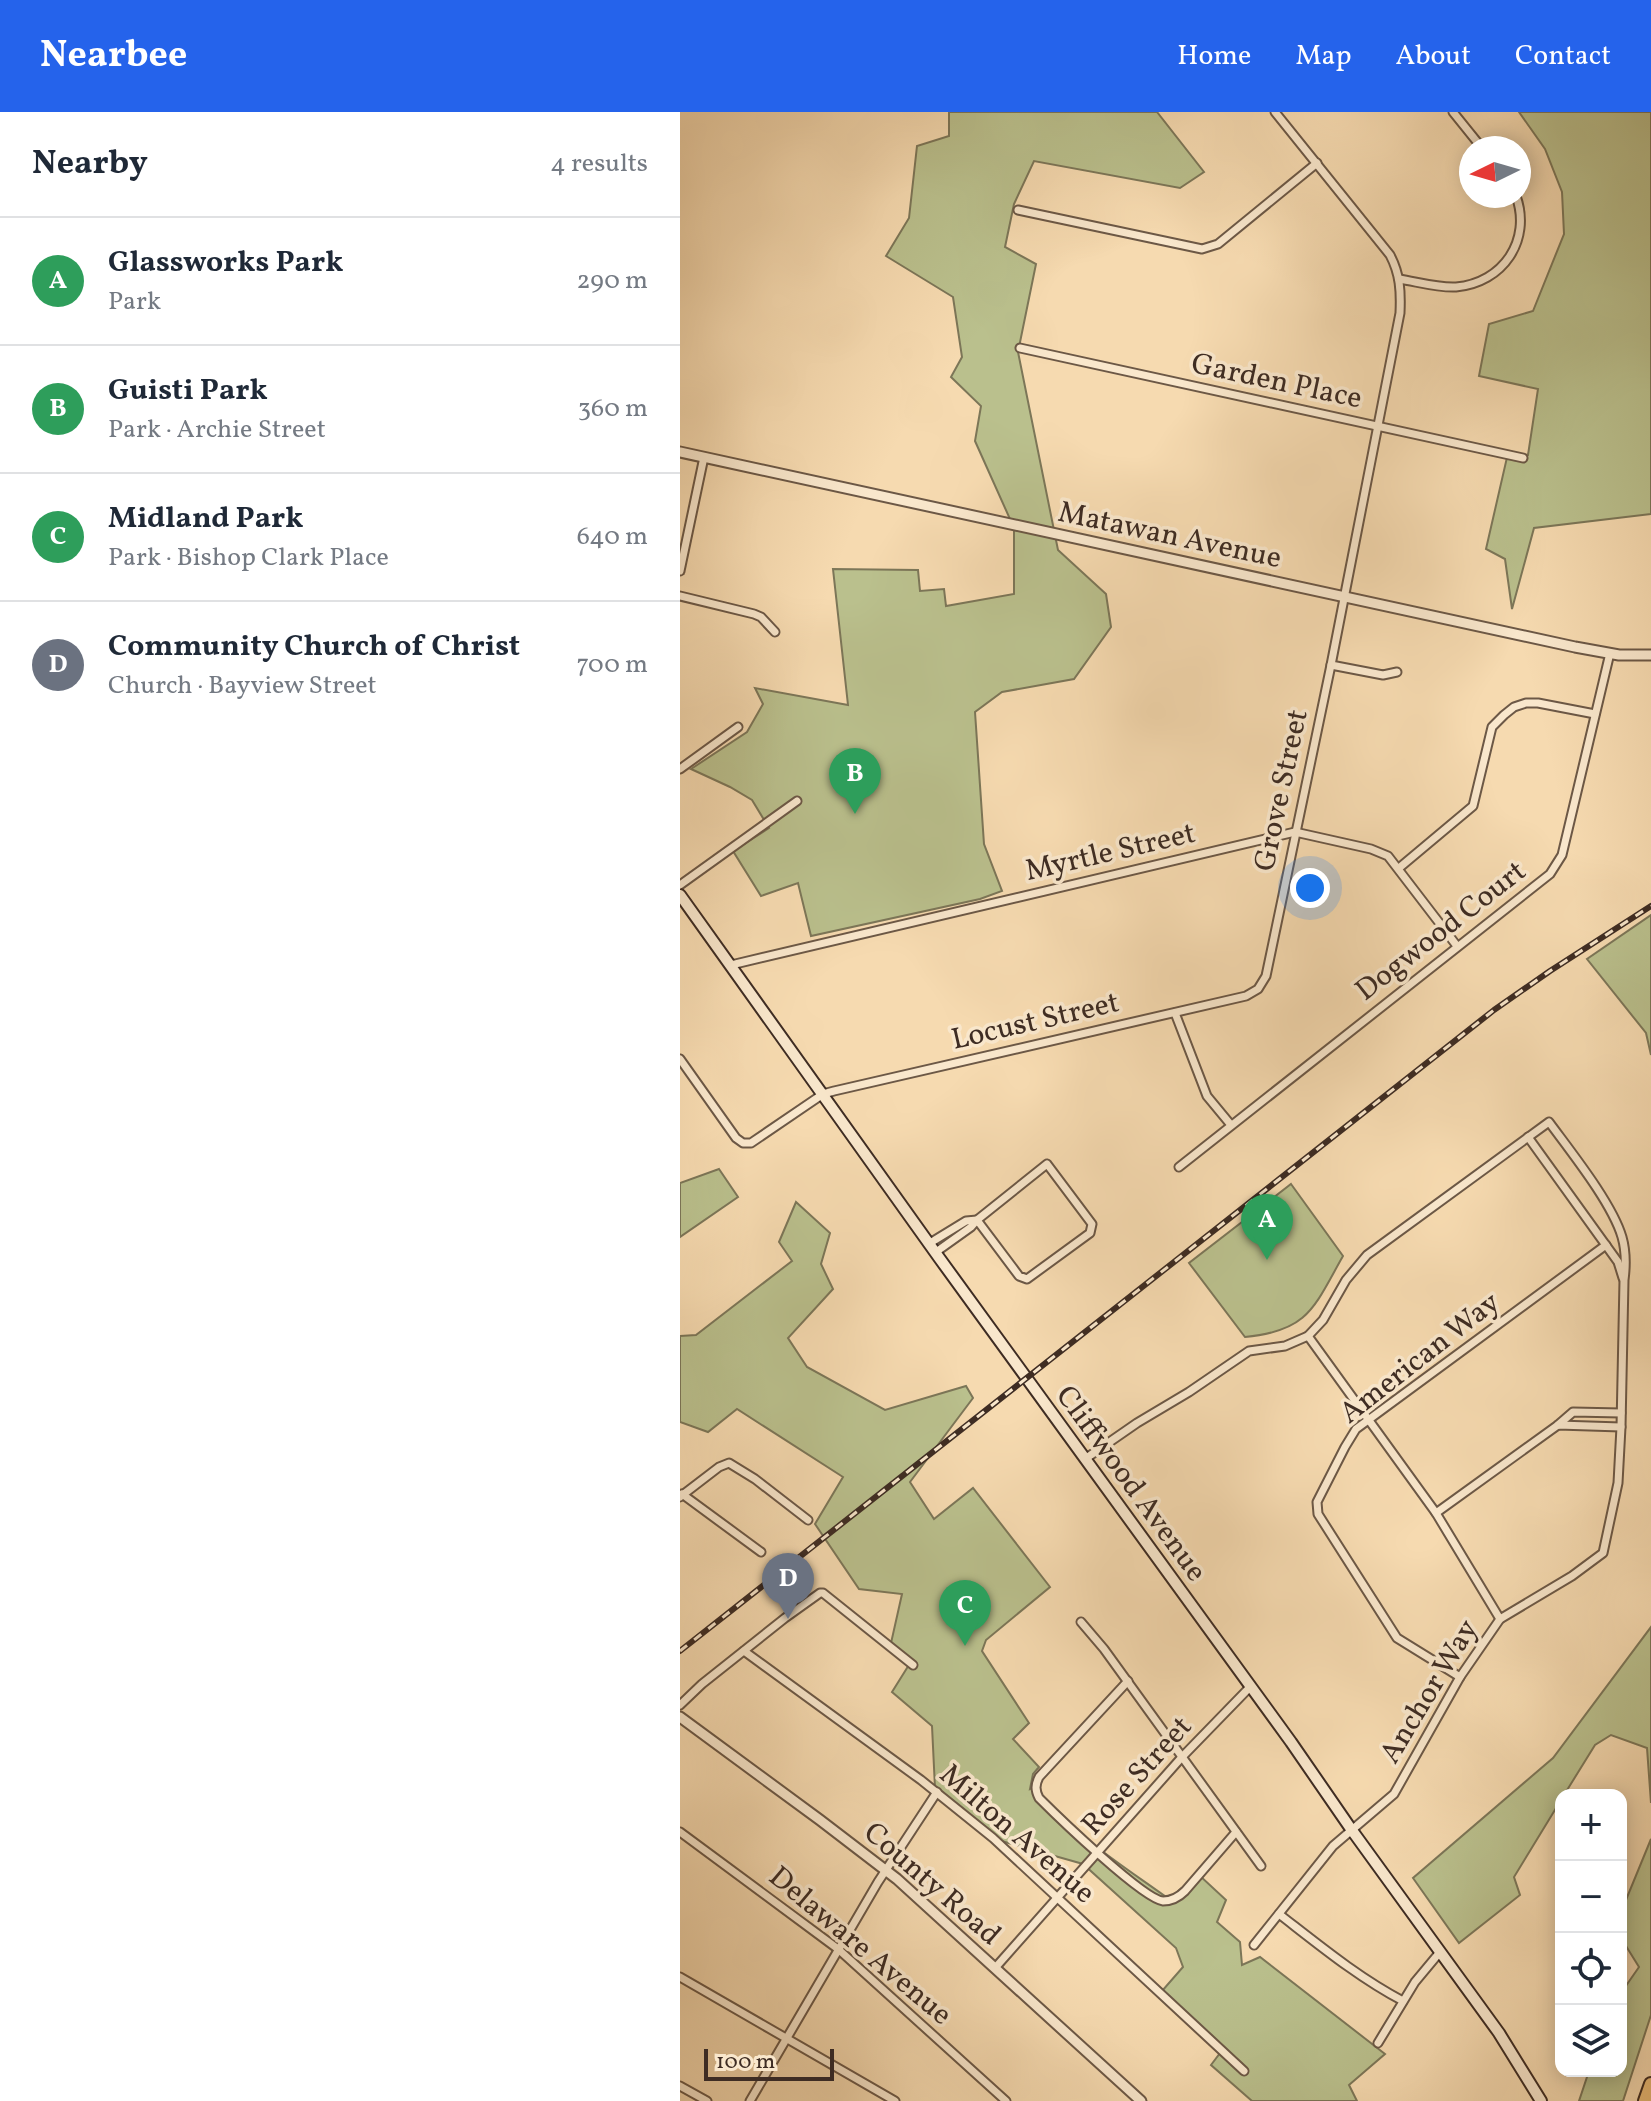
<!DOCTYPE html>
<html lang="en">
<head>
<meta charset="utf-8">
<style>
  body { margin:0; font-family:Vollkorn,serif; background:#f6f6f7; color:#1f2937 }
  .controls { position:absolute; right:24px; bottom:24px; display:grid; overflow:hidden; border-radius:16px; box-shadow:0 4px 20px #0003 }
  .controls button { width:72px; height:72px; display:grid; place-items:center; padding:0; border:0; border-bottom:2px solid #e0e1e3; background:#fff; color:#1f2937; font:40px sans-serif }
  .compass { position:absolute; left:779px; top:24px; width:72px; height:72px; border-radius:50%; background:#fff; box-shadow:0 4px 20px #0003; rotate:265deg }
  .scale { position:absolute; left:24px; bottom:20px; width:130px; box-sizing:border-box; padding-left:8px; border:4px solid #3e2c23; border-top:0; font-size:22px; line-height:28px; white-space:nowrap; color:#3e2c23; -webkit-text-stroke:6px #f9e7cc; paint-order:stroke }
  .you { position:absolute; left:630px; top:776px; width:28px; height:28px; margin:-20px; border:6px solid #fff; border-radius:50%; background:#1a73e8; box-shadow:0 0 0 12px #1a73e833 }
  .badge { display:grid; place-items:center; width:52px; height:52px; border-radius:50%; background:#2563eb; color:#fff; font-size:26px; font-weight:700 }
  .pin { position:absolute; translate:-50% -66px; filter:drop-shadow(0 2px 4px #0008) }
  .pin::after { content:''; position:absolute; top:42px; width:28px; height:24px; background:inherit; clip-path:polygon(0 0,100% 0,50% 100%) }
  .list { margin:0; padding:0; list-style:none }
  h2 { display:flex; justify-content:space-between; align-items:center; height:104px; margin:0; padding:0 32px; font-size:34px }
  h2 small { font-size:26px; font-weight:400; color:#747a83 }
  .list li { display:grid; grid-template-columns:52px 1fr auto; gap:24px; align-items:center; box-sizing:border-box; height:128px; padding:0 32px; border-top:2px solid #e0e1e3 }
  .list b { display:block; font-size:30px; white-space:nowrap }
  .list p { margin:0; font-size:26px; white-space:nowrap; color:#747a83 }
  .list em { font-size:26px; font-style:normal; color:#747a83 }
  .icon { flex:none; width:44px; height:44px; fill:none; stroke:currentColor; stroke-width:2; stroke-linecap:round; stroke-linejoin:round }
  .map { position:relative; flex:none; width:971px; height:1989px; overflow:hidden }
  header { display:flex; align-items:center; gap:48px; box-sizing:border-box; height:112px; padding:0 40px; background:#2563eb; color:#fff }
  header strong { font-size:38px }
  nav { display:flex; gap:44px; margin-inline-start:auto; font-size:28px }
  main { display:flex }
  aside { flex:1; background:#fff }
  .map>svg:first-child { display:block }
  .green { fill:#bac08d; stroke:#7c7658; stroke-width:2 }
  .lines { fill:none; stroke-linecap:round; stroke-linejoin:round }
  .minor-casing { stroke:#6c5846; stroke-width:11 }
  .tertiary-casing { stroke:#6c5846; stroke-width:13 }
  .secondary-casing { stroke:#3e2c23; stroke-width:14 }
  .motorway-casing { stroke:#3e2c23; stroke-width:16 }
  .minor { stroke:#f9e7cc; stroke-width:7 }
  .tertiary { stroke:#f9e7cc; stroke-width:9 }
  .secondary { stroke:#f9e7cc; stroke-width:10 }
  .motorway { stroke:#ebbd78; stroke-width:12 }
  .rail-casing { stroke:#3e2c23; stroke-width:6 }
  .rail { stroke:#f9e7cc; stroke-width:3; stroke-dasharray:9; stroke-linecap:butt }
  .labels { text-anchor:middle; stroke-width:7; stroke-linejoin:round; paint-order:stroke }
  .street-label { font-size:30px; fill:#3e2c23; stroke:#f9e7cc }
</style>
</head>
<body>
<header>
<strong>Nearbee</strong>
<nav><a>Home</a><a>Map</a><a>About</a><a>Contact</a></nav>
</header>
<main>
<aside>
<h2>Nearby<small>4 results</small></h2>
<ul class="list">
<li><span class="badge" style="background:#2e9e5b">A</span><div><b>Glassworks Park</b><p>Park</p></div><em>290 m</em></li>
<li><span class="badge" style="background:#2e9e5b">B</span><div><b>Guisti Park</b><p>Park · Archie Street</p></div><em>360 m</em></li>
<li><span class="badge" style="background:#2e9e5b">C</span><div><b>Midland Park</b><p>Park · Bishop Clark Place</p></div><em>640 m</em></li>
<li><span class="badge" style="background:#6b7280">D</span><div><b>Community Church of Christ</b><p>Church · Bayview Street</p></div><em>700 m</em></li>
</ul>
</aside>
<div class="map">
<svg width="971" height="1989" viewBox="0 0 971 1989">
  <rect width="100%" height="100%" fill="#f6dab0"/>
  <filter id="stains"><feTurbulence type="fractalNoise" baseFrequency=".0025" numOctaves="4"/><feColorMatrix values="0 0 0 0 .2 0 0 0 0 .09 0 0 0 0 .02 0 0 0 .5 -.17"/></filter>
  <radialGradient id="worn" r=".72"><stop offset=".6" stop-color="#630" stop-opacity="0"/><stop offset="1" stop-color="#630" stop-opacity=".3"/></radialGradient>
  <g class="green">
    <polygon points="269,0 477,0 524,60 500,76 354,49 334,92 325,135 356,152 338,240 378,438 426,482 431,515 394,567 322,580 295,600 304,732 322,779 300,787 131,824 118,771 81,784 53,739 89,716 72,688 50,675 11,657 67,620 83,592 75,576 168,593 153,457 238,458 240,479 264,477 266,494 334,482 334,416 295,329 301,294 271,265 282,245 273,185 206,144 229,106 237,34 269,24"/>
    <polygon points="839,0 971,0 971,402 854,416 832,497 825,447 806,437 828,341 848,343 858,277 799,264 809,212 853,199 884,122 882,80 865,37"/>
    <polygon points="971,803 971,943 966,921 907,847"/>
    <polygon points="39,1057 58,1085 0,1125 0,1071"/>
    <path d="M611,1072L663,1144C634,1195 629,1219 565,1225L509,1151Z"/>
    <path d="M116,1090L150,1121L141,1152L153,1177L108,1226L127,1255L205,1298L286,1274L293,1286L230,1370L254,1407L293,1376L370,1475L306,1528L302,1539L349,1611L333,1627L359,1655L353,1662L350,1677L354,1675C390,1721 442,1753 489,1787L518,1762L546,1788L537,1810L560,1830L562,1853L580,1845L705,1942L669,1973L677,1989H572L531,1953L540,1941L482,1879L503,1855L496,1836L403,1752L318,1728L255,1676L252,1614L212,1580L232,1548L211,1531L222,1482L179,1477L135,1412L163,1365L57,1297L28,1320L0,1310V1224L16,1223L112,1149L99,1130Z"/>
    <polygon points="971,1515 971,1691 967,1636 931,1623 915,1633 884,1683 881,1683 881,1688 834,1765 840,1783 779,1831 733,1766 873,1646"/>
    <polygon points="971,1727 971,1903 943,1989 899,1989 909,1959 941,1959 941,1881 959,1855 941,1826 941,1800"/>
  </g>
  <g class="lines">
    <defs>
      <g id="minor">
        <polyline points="773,0 802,36"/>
        <polyline points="338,98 522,137 538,132 637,51"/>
        <path d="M719,167C738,170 758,176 776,175C823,171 852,128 836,84"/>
        <polyline points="340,236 843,346"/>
        <polyline points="0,459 24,345"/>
        <polyline points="0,484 74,502 81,505 95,520"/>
        <polyline points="651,553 703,563 717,560"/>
        <polyline points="0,657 58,615"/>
        <polyline points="719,756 793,694 812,615 824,603 834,595 846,591 858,591 915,602"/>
        <polyline points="0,773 117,689"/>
        <polyline points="51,853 615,720 691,737 708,744 777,834"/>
        <polyline points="495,901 527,984 551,1013"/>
        <path d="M0,947L56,1026L63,1031H71L143,982L154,979L566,884L578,877L586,864L651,553L720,201C721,179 720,162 710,143L595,0"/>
        <polyline points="848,1025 938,1150 943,1166"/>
        <polyline points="499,1055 870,762 882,743 930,541"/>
        <polyline points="250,1131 286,1109 297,1108"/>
        <polyline points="256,1140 291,1115 297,1108 367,1052 412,1112 410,1121 347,1167 339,1164 297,1108"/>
        <polyline points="628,1224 756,1401 820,1507"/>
        <polyline points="878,1313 893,1300 941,1301"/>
        <path d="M405,1347L457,1311L509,1280L569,1239L605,1234L628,1224L643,1208L666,1168L687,1143L869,1010C891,1040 932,1091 942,1125C946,1139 946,1153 944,1168L941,1315L938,1371L923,1441L892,1464L820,1507L780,1565L714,1682L653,1734L574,1833"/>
        <polyline points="2,1382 81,1440"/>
        <polyline points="0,1385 39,1355 49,1351 75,1367 128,1408"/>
        <polyline points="756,1401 878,1313 941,1315"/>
        <polyline points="401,1510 424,1537 581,1754"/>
        <polyline points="64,1539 241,1668 313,1726 564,1959"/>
        <polyline points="780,1565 717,1526 638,1402 637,1390 665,1335 676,1317 926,1133"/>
        <path d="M448,1569L359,1665C355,1673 355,1678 359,1686C377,1704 463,1787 483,1789C492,1789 499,1785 505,1779L556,1720"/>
        <polyline points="0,1593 22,1572 105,1506 140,1481 143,1481 233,1553"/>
        <polyline points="0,1720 158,1837 326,1989"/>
        <path d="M599,1802C639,1833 679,1866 723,1889"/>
        <polyline points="315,1856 502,1645 570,1575"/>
        <polyline points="0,1865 215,1989"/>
        <polyline points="698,1931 735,1870 760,1840"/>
        <polyline points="0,1974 27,1989"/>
        <polyline points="70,1989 198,1770 257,1680"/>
      </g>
      <g id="tertiary">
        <polyline points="0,340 895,535 939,543 971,543"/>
        <polyline points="0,1605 140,1708 217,1767 461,1989"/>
      </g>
      <polyline id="secondary" points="0,783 260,1147 611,1630 671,1717 819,1921 861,1989"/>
      <polyline id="motorway" points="965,1989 971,1972"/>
    </defs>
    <use href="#minor" class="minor-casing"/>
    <use href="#tertiary" class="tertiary-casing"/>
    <use href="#secondary" class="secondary-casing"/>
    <use href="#motorway" class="motorway-casing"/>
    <use href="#minor" class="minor"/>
    <use href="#tertiary" class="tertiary"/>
    <use href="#secondary" class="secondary"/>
    <use href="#motorway" class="motorway"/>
    <defs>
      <polyline id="rail" points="0,1539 814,898 870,859 971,794"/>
    </defs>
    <use href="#rail" class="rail-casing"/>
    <use href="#rail" class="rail"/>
  </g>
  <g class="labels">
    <g class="street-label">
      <text transform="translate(597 268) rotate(12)" y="10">Garden Place</text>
      <text transform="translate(490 422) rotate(12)" y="10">Matawan Avenue</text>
      <text transform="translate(600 678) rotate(-78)" y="10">Grove Street</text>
      <text transform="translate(430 739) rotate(-13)" y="10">Myrtle Street</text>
      <text transform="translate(760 818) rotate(-38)" y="10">Dogwood Court</text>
      <text transform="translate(355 908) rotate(-13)" y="10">Locust Street</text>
      <text transform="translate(739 1245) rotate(-38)" y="10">American Way</text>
      <text transform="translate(452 1371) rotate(54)" y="10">Cliffwood Avenue</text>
      <text transform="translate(748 1579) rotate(-59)" y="10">Anchor Way</text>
      <text transform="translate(456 1663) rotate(-48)" y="10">Rose Street</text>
      <text transform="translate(338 1721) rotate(41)" y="10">Milton Avenue</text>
      <text transform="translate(253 1771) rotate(41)" y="10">County Road</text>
      <text transform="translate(181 1833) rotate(40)" y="10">Delaware Avenue</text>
    </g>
  </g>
  <rect width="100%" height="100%" filter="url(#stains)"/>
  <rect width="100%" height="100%" fill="url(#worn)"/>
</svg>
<div class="controls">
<button>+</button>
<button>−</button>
<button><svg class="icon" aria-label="locate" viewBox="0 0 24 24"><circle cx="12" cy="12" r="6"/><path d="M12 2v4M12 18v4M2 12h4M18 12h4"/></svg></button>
<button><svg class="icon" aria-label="layers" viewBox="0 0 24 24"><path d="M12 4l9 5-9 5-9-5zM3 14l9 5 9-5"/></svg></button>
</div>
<svg class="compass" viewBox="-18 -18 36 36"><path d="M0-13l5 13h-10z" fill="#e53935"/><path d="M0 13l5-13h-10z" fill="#747a83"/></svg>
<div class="scale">100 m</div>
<div class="you"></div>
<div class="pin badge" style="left:587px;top:1148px;background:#2e9e5b">A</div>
<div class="pin badge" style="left:175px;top:702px;background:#2e9e5b">B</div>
<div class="pin badge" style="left:285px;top:1534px;background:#2e9e5b">C</div>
<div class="pin badge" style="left:108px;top:1507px;background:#6b7280">D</div>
</div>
</main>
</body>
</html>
